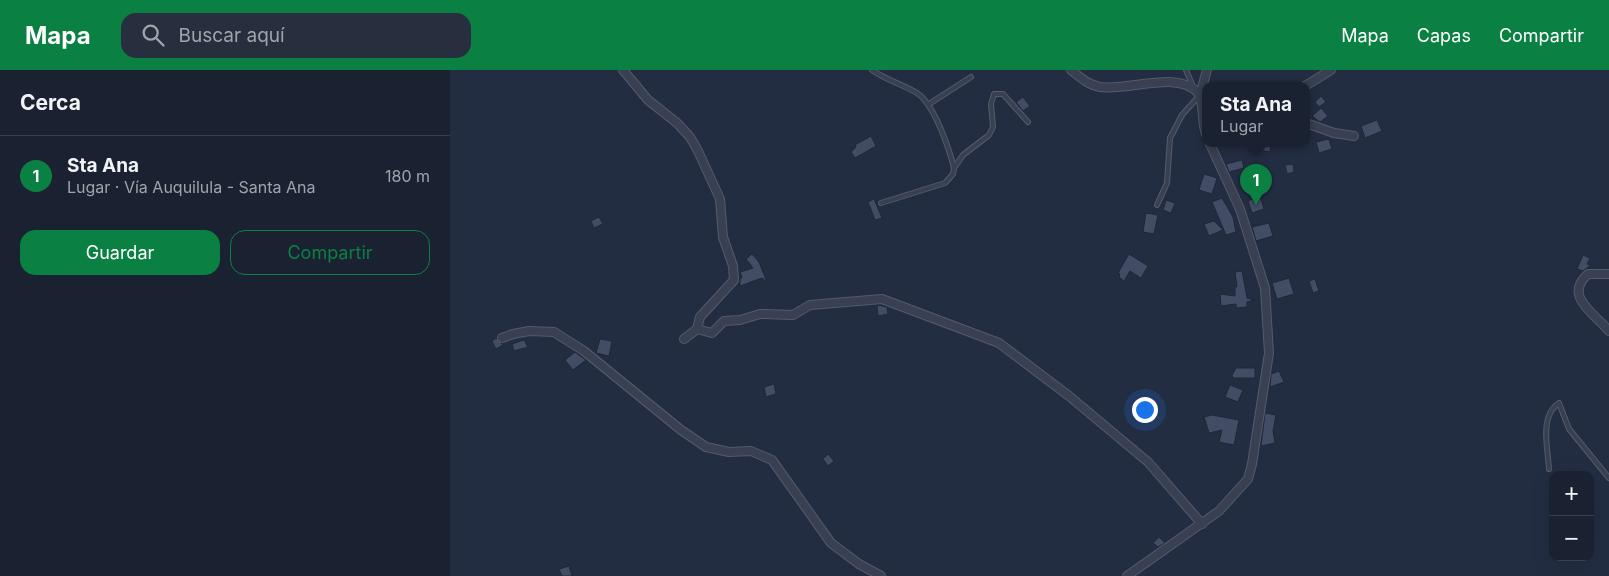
<!DOCTYPE html>
<html lang="es">
<head>
<meta charset="utf-8">
<style>
  body { margin:0; font-family:Inter,sans-serif; background:#272f3e; color:#f1f3f6 }
  .controls { position:absolute; right:15px; bottom:15px; display:grid; overflow:hidden; border-radius:10px; box-shadow:0 5px 20px #0002 }
  .controls button { width:45px; height:45px; display:grid; place-items:center; padding:0; border:0; border-bottom:1px solid #383f4d; background:#1a2232; color:#f1f3f6; font:25px sans-serif }
  .you { position:absolute; left:694px; top:339px; width:18px; height:18px; margin:-12px; border:4px solid #fff; border-radius:50%; background:#1a73e8; box-shadow:0 0 0 8px #1a73e833 }
  .badge { display:grid; place-items:center; width:32px; height:32px; border-radius:50%; background:#0b8043; color:#fff; font-size:16px; font-weight:700 }
  .pin { position:absolute; translate:-50% -41px; filter:drop-shadow(0 1px 2px #0008) }
  .pin::after { content:''; position:absolute; top:26px; width:18px; height:15px; background:inherit; clip-path:polygon(0 0,100% 0,50% 100%) }
  .popup { position:absolute; left:752px; top:12px; width:108px; height:65px; box-sizing:border-box; display:grid; place-content:center; border-radius:10px; background:#1a2232; filter:drop-shadow(0 1px 4px #0005); font-size:16px; white-space:nowrap; color:#9fa4ac }
  .popup b { font-size:19px; color:#f1f3f6 }
  .popup::after { content:''; position:absolute; left:50%; top:100%; margin-left:-10px; border:10px solid transparent; border-top-color:#1a2232 }
  .list { margin:0; padding:0; list-style:none }
  h2 { display:flex; justify-content:space-between; align-items:center; height:65px; margin:0; padding:0 20px; font-size:21px }
  h2 small { font-size:16px; font-weight:400; color:#9fa4ac }
  .list li { display:grid; grid-template-columns:32px 1fr auto; gap:15px; align-items:center; box-sizing:border-box; height:80px; padding:0 20px; border-top:1px solid #383f4d }
  .list b { display:block; font-size:19px; white-space:nowrap }
  .list p { margin:0; font-size:16px; white-space:nowrap; color:#9fa4ac }
  .list em { font-size:16px; font-style:normal; color:#9fa4ac }
  .actions { display:flex; gap:10px; padding:15px 20px }
  .actions a { flex:1; padding:11px 0; border:1px solid #0b8043; border-radius:15px; text-align:center; font-size:18px; color:#0b8043 }
  .actions .main { background:#0b8043; color:#fff }
  .icon { flex:none; width:28px; height:28px; fill:none; stroke:currentColor; stroke-width:2; stroke-linecap:round; stroke-linejoin:round }
  .map { position:relative; flex:none; width:1159px; height:506px; overflow:hidden }
  header { display:flex; align-items:center; gap:30px; box-sizing:border-box; height:70px; padding:0 25px; background:#0b8043; color:#fff }
  header strong { font-size:24px }
  nav { display:flex; gap:28px; margin-inline-start:auto; font-size:18px }
  .search { width:350px; height:45px; background:#272f3e; display:flex; align-items:center; gap:12px; box-sizing:border-box; padding:0 18px; border-radius:15px; color:#9fa4ac; font-size:19px }
  main { display:flex }
  aside { flex:1; background:#1a2232 }
  .map>svg:first-child { display:block }
  .building { fill:#424c64; stroke:#1f2638 }
  .lines { fill:none; stroke-linecap:round; stroke-linejoin:round }
  .lane-casing { stroke:#535b6c; stroke-width:6 }
  .street-casing { stroke:#535b6c; stroke-width:10 }
  .lane { stroke:#384051; stroke-width:4 }
  .street { stroke:#384051; stroke-width:8 }
</style>
</head>
<body>
<header>
<strong>Mapa</strong>
<div class="search"><svg class="icon" aria-label="search" viewBox="0 0 24 24"><circle cx="10" cy="10" r="6"/><path d="M15 15l6 6"/></svg>Buscar aquí</div>
<nav><a>Mapa</a><a>Capas</a><a>Compartir</a></nav>
</header>
<main>
<aside>
<h2>Cerca<small></small></h2>
<ul class="list">
<li><span class="badge">1</span><div><b>Sta Ana</b><p>Lugar · Vía Auquilula - Santa Ana</p></div><em>180 m</em></li>
</ul>
<div class="actions"><a class="main">Guardar</a><a>Compartir</a></div>
</aside>
<div class="map">
<svg width="1159" height="506" viewBox="0 0 1159 506">
  <rect width="100%" height="100%" fill="#232d42"/>
  <g class="building">
    <polygon points="871,26 876,32 869,37 865,32"/>
    <polygon points="573,27 580,36 573,41 566,32"/>
    <polygon points="871,38 878,46 870,52 862,46"/>
    <polygon points="927,50 932,61 915,68 911,56"/>
    <polygon points="421,66 426,76 405,88 401,82 406,77 405,75"/>
    <polygon points="879,69 882,79 869,83 866,72"/>
    <polygon points="809,74 821,74 820,82 808,80"/>
    <polygon points="792,90 794,98 779,102 776,94"/>
    <polygon points="843,94 844,102 837,104 835,95"/>
    <polygon points="754,104 767,108 762,124 749,120"/>
    <polygon points="810,126 814,139 802,143 798,131"/>
    <polygon points="772,128 783,147 786,162 776,165 762,132"/>
    <polygon points="424,129 432,148 425,150 418,132"/>
    <polygon points="716,130 725,133 721,143 713,140"/>
    <polygon points="696,143 708,145 704,164 693,162"/>
    <polygon points="149,147 153,154 144,158 141,151"/>
    <polygon points="764,151 773,160 759,166 754,154"/>
    <polygon points="819,153 823,166 806,171 802,157"/>
    <polygon points="302,184 309,192 317,212 312,208 290,216 290,208 292,208 290,202 303,198 296,189"/>
    <polygon points="679,184 698,196 691,208 680,201 674,211 669,207 670,204 668,203"/>
    <polygon points="1133,185 1140,188 1137,194 1141,195 1133,201 1127,199"/>
    <polygon points="792,201 797,228 804,230 797,232 797,237 786,238 786,234 771,236 770,224 785,226 785,217 787,217 785,202"/>
    <polygon points="839,208 844,224 827,229 822,213"/>
    <polygon points="865,209 869,221 863,223 859,211"/>
    <polygon points="427,235 437,237 438,244 428,246"/>
    <polygon points="46,268 53,275 46,279 42,271"/>
    <polygon points="150,269 162,271 159,286 146,283"/>
    <polygon points="74,270 78,277 64,281 62,274"/>
    <polygon points="125,282 136,290 123,300 115,290"/>
    <polygon points="786,298 805,298 805,308 783,308 782,305"/>
    <polygon points="829,301 834,312 820,317 821,304"/>
    <polygon points="324,314 326,324 316,327 314,317"/>
    <polygon points="780,315 793,320 788,332 775,327"/>
    <polygon points="815,343 826,345 823,361 825,373 811,376"/>
    <polygon points="762,345 789,350 784,375 769,372 772,360 759,363 754,347"/>
    <polygon points="378,384 384,391 378,396 373,389"/>
    <polygon points="709,467 715,473 708,477 703,473"/>
    <polygon points="119,496 122,506 112,506 109,499"/>
  </g>
  <g class="lines">
    <defs>
      <g id="lane">
        <path d="M422,0C436,10 452,14 467,23C484,34 499,78 504,98L503,104L495,113L431,133"/>
        <polyline points="736,0 742,14"/>
        <polyline points="479,34 521,7"/>
        <polyline points="504,98 513,85 539,65 543,57 541,34 544,24 553,24 578,52"/>
        <polyline points="707,135 717,113 720,68 732,45 749,26"/>
        <path d="M1099,399C1098,379 1089,346 1109,333L1119,359L1159,408"/>
      </g>
      <g id="street">
        <polyline points="173,0 198,30 227,53 240,67 248,81 270,129 273,167 283,196 284,210 250,247 247,259 234,269"/>
        <path d="M621,0C630,7 638,15 650,17C680,21 729,0 748,23C755,34 751,52 756,64"/>
        <polyline points="855,16 881,0"/>
        <polyline points="750,25 757,0"/>
        <polyline points="856,53 884,63 904,66"/>
        <path d="M1159,204H1138C1113,226 1144,243 1159,261"/>
        <polyline points="247,259 262,263 274,251 290,250 310,244 343,245 360,235 432,229 549,273 619,326 698,392 752,454"/>
        <polyline points="52,268 63,264 79,261 104,262 134,281 231,360 256,377 279,382 301,381 322,390 381,473 409,494 431,506"/>
        <polyline points="677,506 769,441 798,409 802,394 819,283 815,218 790,139 760,74"/>
      </g>
    </defs>
    <use href="#lane" class="lane-casing"/>
    <use href="#street" class="street-casing"/>
    <use href="#lane" class="lane"/>
    <use href="#street" class="street"/>
  </g>
</svg>
<div class="controls">
<button>+</button>
<button>−</button>
</div>
<div class="you"></div>
<div class="pin badge" style="left:806px;top:135px">1</div>
<div class="popup"><b>Sta Ana</b>Lugar</div>
</div>
</main>
</body>
</html>
